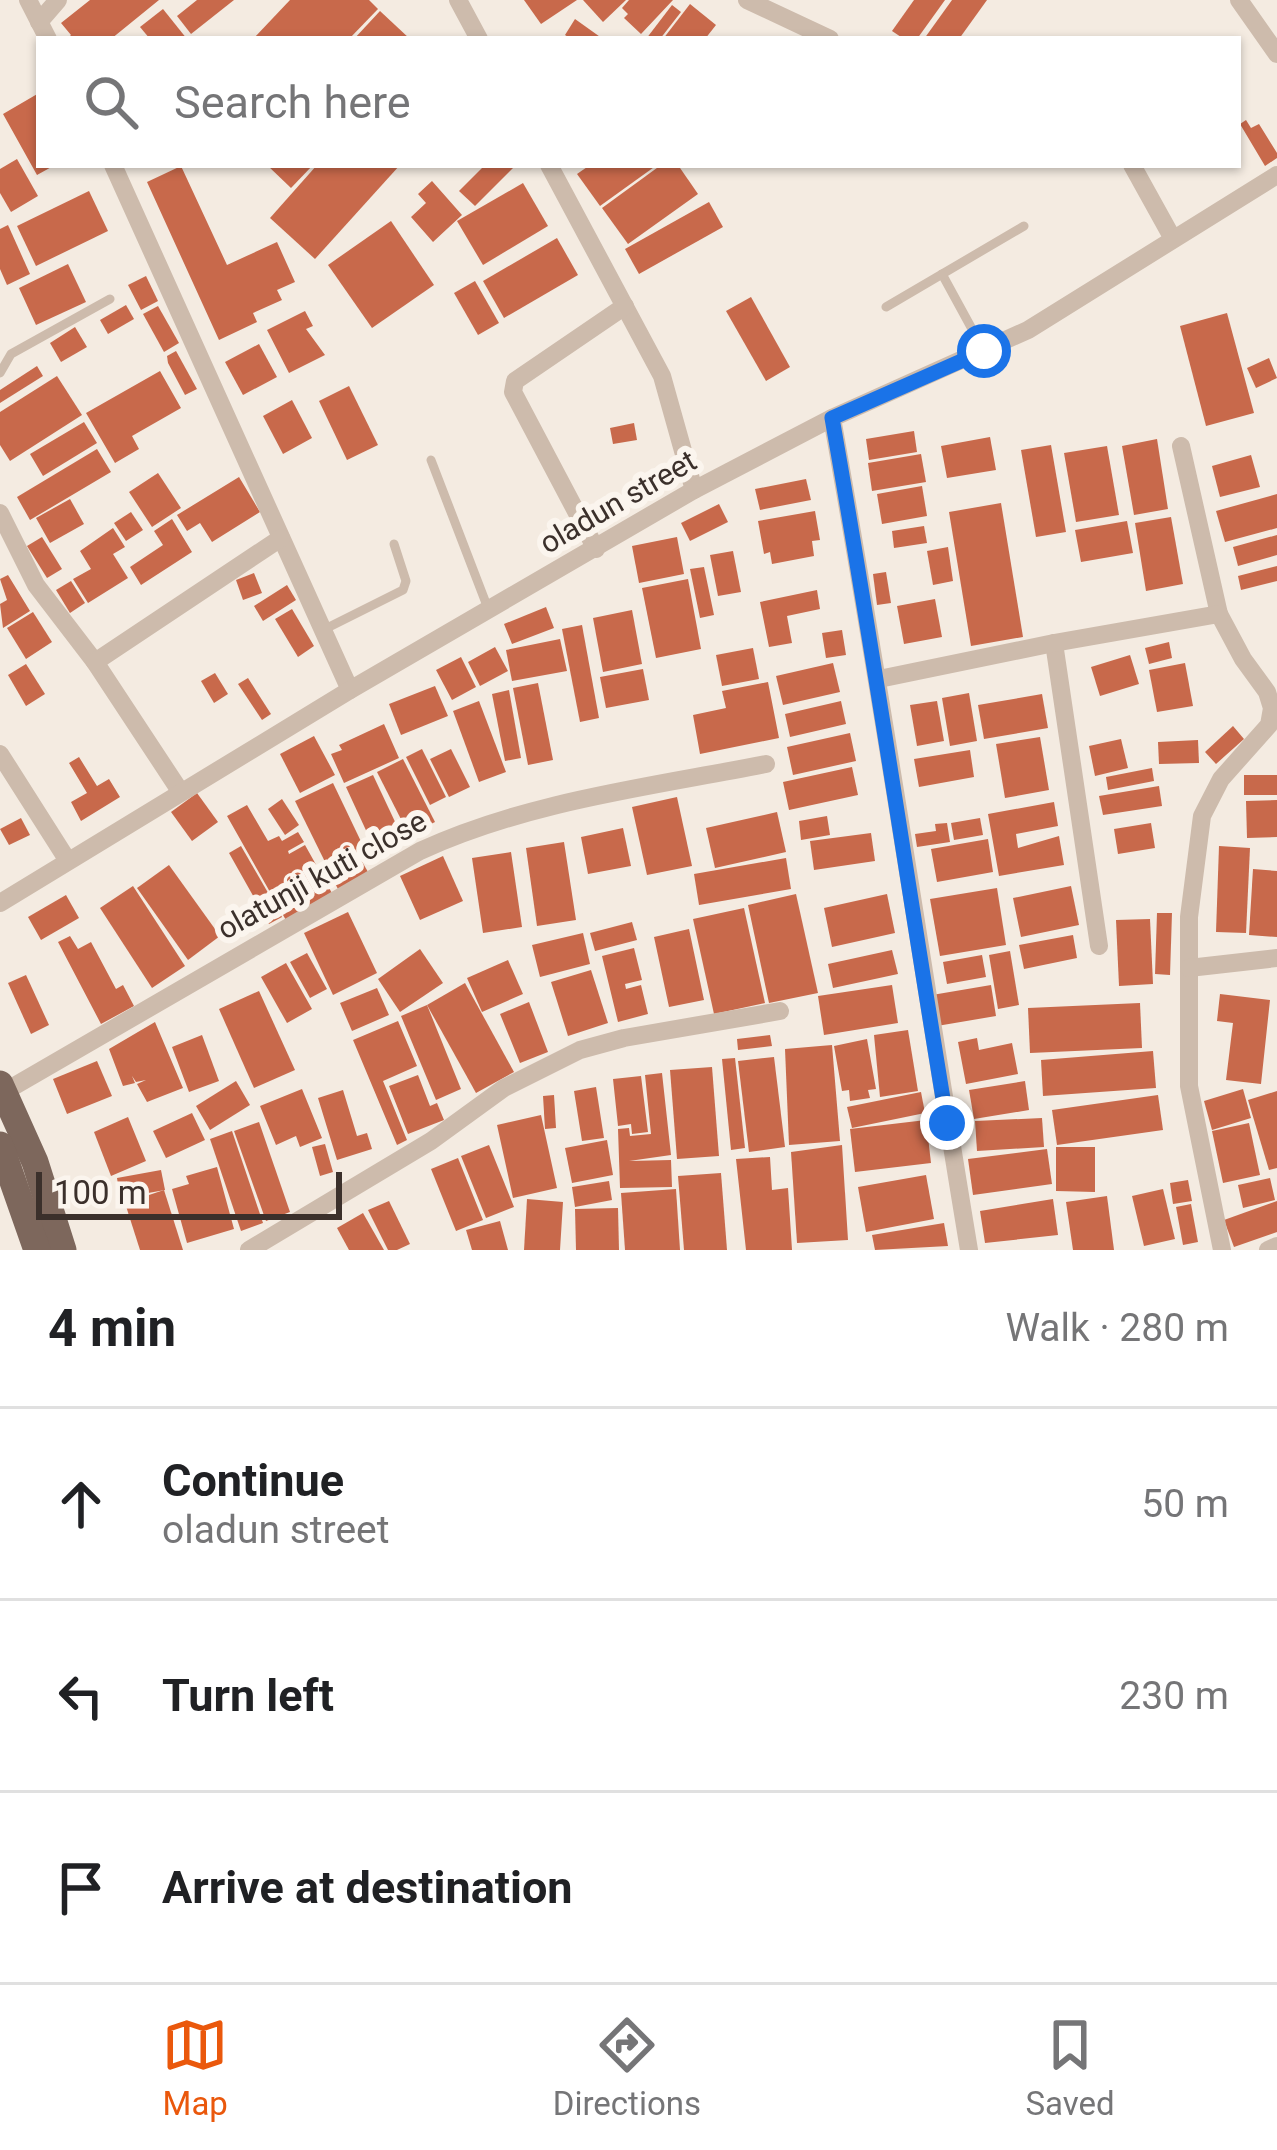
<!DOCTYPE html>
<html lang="en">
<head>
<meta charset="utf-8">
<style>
  body { margin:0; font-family:Roboto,sans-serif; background:#f6f6f6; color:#202124 }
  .scale { position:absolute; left:36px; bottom:30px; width:306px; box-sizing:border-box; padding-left:12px; border:6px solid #3b302b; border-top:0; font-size:33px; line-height:42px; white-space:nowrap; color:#3b302b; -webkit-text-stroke:9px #fbf5ee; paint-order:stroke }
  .stop { position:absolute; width:36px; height:36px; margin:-27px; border:9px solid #1a73e8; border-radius:50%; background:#fff }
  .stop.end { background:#1a73e8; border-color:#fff; box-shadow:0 3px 12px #0008 }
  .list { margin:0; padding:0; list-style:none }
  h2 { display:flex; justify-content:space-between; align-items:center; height:156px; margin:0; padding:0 48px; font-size:51px }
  h2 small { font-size:39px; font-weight:400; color:#757577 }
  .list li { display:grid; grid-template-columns:78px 1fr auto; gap:36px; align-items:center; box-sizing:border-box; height:192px; padding:0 48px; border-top:3px solid #e0e0e0 }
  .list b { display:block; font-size:45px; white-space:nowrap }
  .list p { margin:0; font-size:39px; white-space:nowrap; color:#757577 }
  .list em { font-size:39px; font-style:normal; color:#757577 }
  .icon { flex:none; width:66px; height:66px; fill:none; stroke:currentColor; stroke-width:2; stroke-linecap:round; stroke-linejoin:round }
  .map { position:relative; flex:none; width:1277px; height:1250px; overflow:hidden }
  .search { position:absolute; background:#fff; box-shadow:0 3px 9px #0004; left:36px; right:36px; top:36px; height:132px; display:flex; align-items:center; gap:30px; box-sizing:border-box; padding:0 42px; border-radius:0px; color:#757577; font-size:45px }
  .sheet { height:732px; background:#fff }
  nav { display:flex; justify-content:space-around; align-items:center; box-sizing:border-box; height:168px; border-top:3px solid #e0e0e0; background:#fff; font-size:33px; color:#757577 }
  nav a { display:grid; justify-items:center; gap:6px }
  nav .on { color:#ea580c }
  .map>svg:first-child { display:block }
  .building { fill:#c8694b }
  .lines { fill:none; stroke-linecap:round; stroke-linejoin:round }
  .service { stroke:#cdbbac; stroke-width:9 }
  .minor { stroke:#cdbbac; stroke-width:18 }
  .primary { stroke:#7d675c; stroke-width:27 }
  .route { stroke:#1a73e8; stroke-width:15 }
  .labels { text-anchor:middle; stroke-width:12; stroke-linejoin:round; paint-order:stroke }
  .street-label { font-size:30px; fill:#3b302b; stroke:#fbf5ee }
</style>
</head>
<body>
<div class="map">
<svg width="1277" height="1250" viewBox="0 0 1277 1250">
  <rect width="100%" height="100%" fill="#f4ebe1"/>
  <g class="building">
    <polygon points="90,0 159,0 111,39 67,39 71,35 61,23"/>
    <polygon points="197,0 234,0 191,34 177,16"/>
    <polygon points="290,0 369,0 378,9 349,39 253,39"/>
    <polygon points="524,0 577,0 541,24"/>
    <polygon points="583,0 626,0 603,22"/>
    <polygon points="629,0 673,0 641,34 624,18 628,14 622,8"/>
    <polygon points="914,0 945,0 917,39 904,39 892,31"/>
    <polygon points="952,0 987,0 959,39 924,39"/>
    <polygon points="690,4 716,25 705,39 663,39"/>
    <polygon points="672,5 681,12 660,39 646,39"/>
    <polygon points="163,9 187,39 150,39 140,27"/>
    <polygon points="380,11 410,39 354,39"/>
    <polygon points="575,19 603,39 571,39 565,35"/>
    <polygon points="39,93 39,165 55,165 37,175 3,114"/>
    <polygon points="1246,120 1251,128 1259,124 1277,153 1277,158 1265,166 1240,124"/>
    <polygon points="17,159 38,196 11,212 0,193 0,169"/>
    <polygon points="267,165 313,165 291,188"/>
    <polygon points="317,165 400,165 315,259 270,218"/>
    <polygon points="485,165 516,165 475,206 459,191"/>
    <polygon points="590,165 657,165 600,206 577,174"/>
    <polygon points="661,165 678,165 698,194 628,244 602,208"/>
    <polygon points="181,166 227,265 277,242 295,282 277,290 282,300 253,313 257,322 219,340 147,182"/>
    <polygon points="432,181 462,215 433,242 411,217 426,203 418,194"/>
    <polygon points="523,183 548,226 483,265 457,221"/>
    <polygon points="89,191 108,231 36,266 17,226"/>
    <polygon points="709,202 723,227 639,274 625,249"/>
    <polygon points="391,221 434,285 372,328 328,265"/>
    <polygon points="8,225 30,274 7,285 0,269 0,229"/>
    <polygon points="557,238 578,275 504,318 483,281"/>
    <polygon points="68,264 86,302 36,325 19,288"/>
    <polygon points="146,276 158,301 141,310 128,285"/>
    <polygon points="475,281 499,323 478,335 454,293"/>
    <polygon points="751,297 790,367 766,381 726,311"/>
    <polygon points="126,305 134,319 108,334 100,320"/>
    <polygon points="158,306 179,343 164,352 143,314"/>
    <polygon points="305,311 313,326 306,329 325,355 289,373 267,330"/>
    <polygon points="1227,313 1254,413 1206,426 1180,326"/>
    <polygon points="75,327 87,347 61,362 50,343"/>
    <polygon points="259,344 277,377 243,395 225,362"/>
    <polygon points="176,351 197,389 185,395 168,363 167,356"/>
    <polygon points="1269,358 1277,378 1256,388 1247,368"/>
    <polygon points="37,366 43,376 0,403 0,390"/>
    <polygon points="160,371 181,408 132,436 139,449 115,463 86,413"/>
    <polygon points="57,376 82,415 10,461 0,445 0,412"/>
    <polygon points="349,386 378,445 347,460 319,401"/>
    <polygon points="292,400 312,438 283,454 263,416"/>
    <polygon points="84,422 97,443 43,476 30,454"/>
    <polygon points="634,423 637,440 613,444 610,428"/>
    <polygon points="914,431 917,452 869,460 866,439"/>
    <polygon points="990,437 996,470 947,478 941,446"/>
    <polygon points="1157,439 1168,509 1134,515 1122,446"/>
    <polygon points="1051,445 1066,532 1036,537 1021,450"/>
    <polygon points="1107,446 1119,515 1076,522 1064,453"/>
    <polygon points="97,449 111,472 30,520 17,497"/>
    <polygon points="921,454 926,482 872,491 868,463"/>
    <polygon points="1251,455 1260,487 1220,497 1212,466"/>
    <polygon points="158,473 181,508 152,527 129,492"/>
    <polygon points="239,477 260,512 212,542 200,523 187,531 177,515"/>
    <polygon points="806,479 811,500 760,510 755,489"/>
    <polygon points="922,486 927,516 882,524 877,494"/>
    <polygon points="1277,494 1277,528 1225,542 1216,511"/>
    <polygon points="70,499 84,524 50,543 36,518"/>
    <polygon points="1001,503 1023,637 971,646 949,512"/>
    <polygon points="719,504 728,522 690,541 681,523"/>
    <polygon points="815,511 820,540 812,541 814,556 772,564 770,552 764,554 758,521"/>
    <polygon points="131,512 143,530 126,541 114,523"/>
    <polygon points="1171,517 1183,584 1146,591 1135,523"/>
    <polygon points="172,519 192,552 141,585 130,567 163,545 154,531"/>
    <polygon points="1127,521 1133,553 1081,562 1075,530"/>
    <polygon points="924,526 927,543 894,548 892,531"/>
    <polygon points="113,528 125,547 113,554 128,578 88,603 73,579 91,569 80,551"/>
    <polygon points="1277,535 1277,555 1238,566 1233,547"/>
    <polygon points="42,537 62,569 47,578 27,546"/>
    <polygon points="677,537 684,574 639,583 632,546"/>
    <polygon points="948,547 953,581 933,585 927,551"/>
    <polygon points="733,551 741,592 718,596 710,555"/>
    <polygon points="1277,566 1277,581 1241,590 1238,576"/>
    <polygon points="704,567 714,615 700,618 690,569"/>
    <polygon points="886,572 891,603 877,605 873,574"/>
    <polygon points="254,573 262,593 243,600 236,580"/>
    <polygon points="8,575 30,611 3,628 0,604 7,600 0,579"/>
    <polygon points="688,579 701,649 656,658 642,588"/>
    <polygon points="71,581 85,603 70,613 56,590"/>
    <polygon points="287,585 296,600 263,621 254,606"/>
    <polygon points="817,590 820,609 787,616 792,643 769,647 760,602"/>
    <polygon points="935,599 942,637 904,644 897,606"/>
    <polygon points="546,607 554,628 512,644 504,624"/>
    <polygon points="292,609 314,646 298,657 275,619"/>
    <polygon points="632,610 642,664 603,672 593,618"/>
    <polygon points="33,612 52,642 26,659 7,628"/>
    <polygon points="582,625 599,718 580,722 562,629"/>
    <polygon points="842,630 846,655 826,658 822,633"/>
    <polygon points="560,639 567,671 512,681 506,650"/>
    <polygon points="1169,642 1172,658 1149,664 1145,648"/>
    <polygon points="495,647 508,671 480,686 468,662"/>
    <polygon points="753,648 759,679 722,686 716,655"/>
    <polygon points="1130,655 1139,684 1100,696 1091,667"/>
    <polygon points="461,657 476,687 452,700 436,670"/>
    <polygon points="833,663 840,692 783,705 776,676"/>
    <polygon points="1185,663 1193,706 1157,712 1149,670"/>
    <polygon points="26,664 45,694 26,706 8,675"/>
    <polygon points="643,669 649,700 606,708 600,677"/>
    <polygon points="215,673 228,694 214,703 201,681"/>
    <polygon points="248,678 271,714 262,720 238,684"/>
    <polygon points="768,682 779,738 700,754 693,715 726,708 722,691"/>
    <polygon points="538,683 553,760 528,765 513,688"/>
    <polygon points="435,686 448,716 401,735 389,704"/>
    <polygon points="509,690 521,758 505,761 492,694"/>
    <polygon points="969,693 977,741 950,746 942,698"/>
    <polygon points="1042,694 1048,728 984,739 978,705"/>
    <polygon points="479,701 506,772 479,782 453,711"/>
    <polygon points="841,701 846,724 790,737 785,714"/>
    <polygon points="937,701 944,741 917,746 910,705"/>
    <polygon points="384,724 399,758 344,783 331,754 342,750 339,745"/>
    <polygon points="1233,726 1244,739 1216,764 1205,752"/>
    <polygon points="850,733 856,761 793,775 787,747"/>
    <polygon points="314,736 335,775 300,793 280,754"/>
    <polygon points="1040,737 1049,790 1005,798 996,744"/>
    <polygon points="1121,739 1128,768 1095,776 1089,746"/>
    <polygon points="1198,740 1199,763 1159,764 1158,742"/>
    <polygon points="422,749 446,797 430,805 406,757"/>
    <polygon points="451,749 470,787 449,797 430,759"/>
    <polygon points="970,750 974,777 919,787 914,759"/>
    <polygon points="79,757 97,786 109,779 120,797 81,821 71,802 87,793 69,763"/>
    <polygon points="403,759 435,822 409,835 377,772"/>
    <polygon points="852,767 858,795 789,810 783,782"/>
    <polygon points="1152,768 1154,781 1108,790 1106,777"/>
    <polygon points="373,775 397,826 370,839 346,787"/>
    <rect x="1244" y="775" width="33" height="20"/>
    <polygon points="333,783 367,854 330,872 295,801"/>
    <polygon points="1159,786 1162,806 1103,815 1099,796"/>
    <polygon points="197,793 218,822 192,841 171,812"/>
    <polygon points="677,797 692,866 647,875 632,807"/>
    <polygon points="282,799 299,825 285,835 268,809"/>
    <polygon points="1277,800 1277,837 1247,838 1246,801"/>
    <polygon points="1054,802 1058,826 1016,834 1018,848 1059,836 1064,865 999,876 988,814"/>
    <polygon points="247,805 268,841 279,836 282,841 298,832 304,842 288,851 289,854 305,845 333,895 287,922 227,816"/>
    <polygon points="777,812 786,852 715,868 706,828"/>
    <polygon points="827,816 830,835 801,840 799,821"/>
    <polygon points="21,818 30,835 9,845 0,829"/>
    <polygon points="980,818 983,835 954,840 951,823"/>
    <polygon points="947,823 950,842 917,847 915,834 936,831 935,824"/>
    <polygon points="1151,823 1155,848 1118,854 1114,829"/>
    <polygon points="623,828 631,866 588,874 581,837"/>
    <polygon points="871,833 875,861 814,870 810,841"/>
    <polygon points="988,839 993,872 937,882 931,849"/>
    <polygon points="564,842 576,920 537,926 526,848"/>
    <polygon points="241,846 282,917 269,924 229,853"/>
    <polygon points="1219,846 1250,848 1246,933 1216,932"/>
    <polygon points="511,852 522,927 483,933 472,858"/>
    <polygon points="443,856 463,901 420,920 400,876"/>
    <polygon points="360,858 368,872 338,889 331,876"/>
    <polygon points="786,858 791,889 699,905 694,874"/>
    <polygon points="169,865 220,936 188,960 137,888"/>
    <polygon points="1253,869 1277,871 1277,937 1249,935"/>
    <polygon points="133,886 185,966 152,988 100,908"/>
    <polygon points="1071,886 1079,925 1021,937 1013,898"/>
    <polygon points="997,888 1006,945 940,956 930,899"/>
    <polygon points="796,894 818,993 769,1003 748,905"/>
    <polygon points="887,894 895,933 832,947 824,908"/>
    <polygon points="66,895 79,918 41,940 28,917"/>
    <polygon points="744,908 765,1003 714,1014 693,919"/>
    <polygon points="348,912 377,973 333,995 304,933"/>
    <polygon points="1157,913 1172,913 1170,975 1155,974"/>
    <polygon points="1150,919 1153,984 1119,986 1116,920"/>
    <polygon points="632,922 637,940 595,951 590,933"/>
    <polygon points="689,929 704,1000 669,1007 654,937"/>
    <polygon points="583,933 590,964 540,977 532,945"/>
    <polygon points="1073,935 1077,958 1024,969 1019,945"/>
    <polygon points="70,936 78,949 91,942 116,989 123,985 134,1006 101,1024 58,942"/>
    <polygon points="634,948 642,980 625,984 626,989 641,985 648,1014 618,1022 602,956"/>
    <polygon points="420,949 443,983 400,1012 378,979"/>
    <polygon points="892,950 898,974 833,988 828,964"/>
    <polygon points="1010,951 1019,1005 998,1009 989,955"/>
    <polygon points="307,953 327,989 310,998 290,962"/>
    <polygon points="982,955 986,977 947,984 943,962"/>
    <polygon points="508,960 523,994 482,1012 467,978"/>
    <polygon points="286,963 312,1009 287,1023 261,977"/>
    <polygon points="591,970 608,1023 568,1036 551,982"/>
    <polygon points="26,975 49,1025 31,1034 8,983"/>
    <polygon points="465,983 514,1072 476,1093 427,1005"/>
    <polygon points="892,985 898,1023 824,1035 818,996"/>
    <polygon points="991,985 996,1016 937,1026 932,995"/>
    <polygon points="377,988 389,1015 352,1031 340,1003"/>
    <polygon points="259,991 295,1070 254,1088 219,1009"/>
    <polygon points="1220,994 1270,1000 1261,1084 1226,1080 1233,1023 1217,1021"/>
    <polygon points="529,1002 548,1052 520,1063 500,1014"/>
    <polygon points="1140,1003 1142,1048 1030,1053 1028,1008"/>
    <polygon points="427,1005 461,1089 436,1100 401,1016"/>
    <polygon points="398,1021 417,1066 383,1081 407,1140 397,1145 353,1040"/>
    <polygon points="155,1022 183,1088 147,1102 137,1084 146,1080 136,1082 132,1076 135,1083 123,1086 109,1049"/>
    <polygon points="908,1030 918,1091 880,1097 874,1035"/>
    <polygon points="202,1035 219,1081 189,1092 172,1047"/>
    <polygon points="770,1035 772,1046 738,1050 737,1039"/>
    <polygon points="977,1038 979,1050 1012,1043 1018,1074 966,1084 958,1042"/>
    <polygon points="867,1039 876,1089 868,1090 870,1098 850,1101 849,1090 842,1091 834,1046"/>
    <polygon points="832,1045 840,1141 789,1145 785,1049"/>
    <polygon points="1153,1051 1156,1088 1043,1096 1041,1060"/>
    <polygon points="774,1057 785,1147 749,1152 738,1061"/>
    <polygon points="735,1058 745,1148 731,1150 722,1059"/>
    <polygon points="97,1061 112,1096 67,1114 53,1079"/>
    <polygon points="712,1067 719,1156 677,1159 670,1070"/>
    <polygon points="662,1073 671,1155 629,1161 671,1160 672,1187 620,1188 618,1129 629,1128 630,1136 651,1134 645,1075"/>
    <polygon points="418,1075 430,1106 437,1103 444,1120 408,1134 389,1086"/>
    <polygon points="641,1076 648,1132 632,1134 631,1124 618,1126 613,1079"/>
    <polygon points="236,1081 250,1105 210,1130 196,1106"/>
    <polygon points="1025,1081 1029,1110 974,1119 969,1090"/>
    <polygon points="596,1087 604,1138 582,1141 574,1091"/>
    <polygon points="302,1089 322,1138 300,1147 296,1136 276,1145 260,1106"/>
    <polygon points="1243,1089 1251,1118 1212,1130 1204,1101"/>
    <polygon points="343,1090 357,1136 367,1133 372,1149 337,1160 318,1098"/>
    <polygon points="1277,1091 1277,1168 1269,1170 1248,1100"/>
    <polygon points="921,1092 925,1113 852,1128 847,1107"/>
    <polygon points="554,1095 556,1128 545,1129 543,1096"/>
    <polygon points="1158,1095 1163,1130 1057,1145 1052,1110"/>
    <polygon points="192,1113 205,1140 166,1158 153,1131"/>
    <polygon points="541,1115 557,1188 513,1198 497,1125"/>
    <polygon points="128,1117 146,1161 111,1176 94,1132"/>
    <polygon points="1042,1118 1044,1147 977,1151 975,1121"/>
    <polygon points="926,1120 931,1163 855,1172 850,1129"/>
    <polygon points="259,1122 290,1212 266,1221 234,1131"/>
    <polygon points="1249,1123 1260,1175 1223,1183 1212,1131"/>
    <polygon points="232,1131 263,1223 241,1231 210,1139"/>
    <polygon points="607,1140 613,1175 572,1183 565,1148"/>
    <polygon points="325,1144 333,1172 320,1176 312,1147"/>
    <polygon points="489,1145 514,1207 486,1218 461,1156"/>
    <polygon points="842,1145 848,1240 797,1243 791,1152"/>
    <polygon points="1056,1147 1095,1147 1095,1192 1056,1191"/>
    <polygon points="1047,1149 1052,1184 973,1195 968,1159"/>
    <polygon points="770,1157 772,1190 788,1188 792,1250 746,1250 736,1159"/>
    <polygon points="458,1158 483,1220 456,1231 431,1169"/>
    <polygon points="217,1167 234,1229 187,1243 172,1189 189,1184 186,1176"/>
    <polygon points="161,1170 165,1190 120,1198 117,1178"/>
    <polygon points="721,1173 727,1250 684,1250 678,1176"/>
    <polygon points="926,1175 934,1219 866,1232 858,1187"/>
    <polygon points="1270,1178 1275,1200 1243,1208 1238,1185"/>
    <polygon points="1188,1180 1192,1201 1173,1204 1170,1183"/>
    <polygon points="609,1181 612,1200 575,1207 572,1187"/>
    <polygon points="676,1189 680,1250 625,1250 621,1193"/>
    <polygon points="1163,1189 1175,1239 1144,1246 1132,1196"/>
    <polygon points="164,1190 183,1250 140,1250 125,1203"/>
    <polygon points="1107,1196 1114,1250 1073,1250 1066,1202"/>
    <polygon points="527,1199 563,1202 560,1250 524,1250"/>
    <polygon points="1053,1199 1058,1235 985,1243 980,1211"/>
    <polygon points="389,1201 410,1244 397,1250 388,1250 368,1210"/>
    <polygon points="1277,1201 1277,1232 1234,1247 1224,1220"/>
    <polygon points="1191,1204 1198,1242 1183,1245 1176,1207"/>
    <polygon points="618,1208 619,1250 576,1250 575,1209"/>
    <polygon points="363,1213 384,1250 349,1250 337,1228"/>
    <polygon points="500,1221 508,1250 472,1250 466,1230"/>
    <polygon points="944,1223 948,1246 875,1250 872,1235"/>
  </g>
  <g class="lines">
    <g class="service">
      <polyline points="942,274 984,351"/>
      <polyline points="886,307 1024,226"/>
      <polyline points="0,373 11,354 110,299"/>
      <polyline points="431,460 489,611"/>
      <polyline points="323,630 403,590 406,581 394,544"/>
    </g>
    <g class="minor">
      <polyline points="28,0 48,39"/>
      <polyline points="458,0 479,39"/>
      <polyline points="747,0 830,39"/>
      <polyline points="1239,0 1277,54"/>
      <polyline points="39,22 58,0"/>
      <polyline points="113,165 350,690"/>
      <polyline points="549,165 662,376 694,490"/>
      <polyline points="1132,165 1173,239"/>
      <path d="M832,418C882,695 923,973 969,1250"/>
      <polyline points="1181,446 1219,614"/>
      <polyline points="0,513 36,585 95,662 180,791"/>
      <polyline points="596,549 513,392 515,381 625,306"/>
      <polyline points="1054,643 1099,946"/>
      <polyline points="95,662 281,538"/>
      <polyline points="879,679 1054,643 1219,614 1243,659 1267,692 1272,708 1269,725 1221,779 1202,816 1189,917 1189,1086 1222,1250"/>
      <polyline points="0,754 68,861"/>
      <polyline points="0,903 350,690 694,490 832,418 1028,330 1277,175"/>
      <polyline points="1189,968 1277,958"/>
      <path d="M4,1092L420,851C529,801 649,787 766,764"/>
      <polyline points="249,1250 431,1141 504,1088 580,1050 624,1038 780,1011"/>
      <polyline points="1268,1250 1277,1246"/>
    </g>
    <g class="primary">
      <polyline points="0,1084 35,1162 63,1250"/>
      <polyline points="0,1145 37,1250"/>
    </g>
  </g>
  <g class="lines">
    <path class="route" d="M947,1123C908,888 874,653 832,418L984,351"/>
  </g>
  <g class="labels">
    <g class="street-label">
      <text transform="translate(618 502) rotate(-30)" y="10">oladun street</text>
      <text transform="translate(322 875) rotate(-29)" y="10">olatunji kuti close</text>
    </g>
  </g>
</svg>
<div class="scale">100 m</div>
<div class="stop" style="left:984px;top:351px"></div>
<div class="stop end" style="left:947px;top:1123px"></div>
<div class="search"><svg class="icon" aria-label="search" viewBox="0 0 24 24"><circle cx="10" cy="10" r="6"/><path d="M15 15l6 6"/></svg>Search here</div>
</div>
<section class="sheet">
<h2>4 min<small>Walk · 280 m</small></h2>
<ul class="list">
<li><svg class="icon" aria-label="ahead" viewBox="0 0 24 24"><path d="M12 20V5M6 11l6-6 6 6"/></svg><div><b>Continue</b><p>oladun street</p></div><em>50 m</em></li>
<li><svg class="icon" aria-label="left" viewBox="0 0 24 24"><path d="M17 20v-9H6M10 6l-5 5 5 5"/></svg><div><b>Turn left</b></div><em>230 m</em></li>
<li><svg class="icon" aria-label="arrive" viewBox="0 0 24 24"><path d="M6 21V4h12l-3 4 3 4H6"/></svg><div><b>Arrive at destination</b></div></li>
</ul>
</section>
<nav>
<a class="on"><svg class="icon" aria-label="map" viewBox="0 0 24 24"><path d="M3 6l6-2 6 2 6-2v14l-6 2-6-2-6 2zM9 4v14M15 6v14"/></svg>Map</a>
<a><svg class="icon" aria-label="directions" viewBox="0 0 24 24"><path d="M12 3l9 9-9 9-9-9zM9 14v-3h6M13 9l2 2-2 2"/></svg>Directions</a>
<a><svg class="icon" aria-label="saved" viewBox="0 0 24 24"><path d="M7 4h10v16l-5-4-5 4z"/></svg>Saved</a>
</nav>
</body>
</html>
